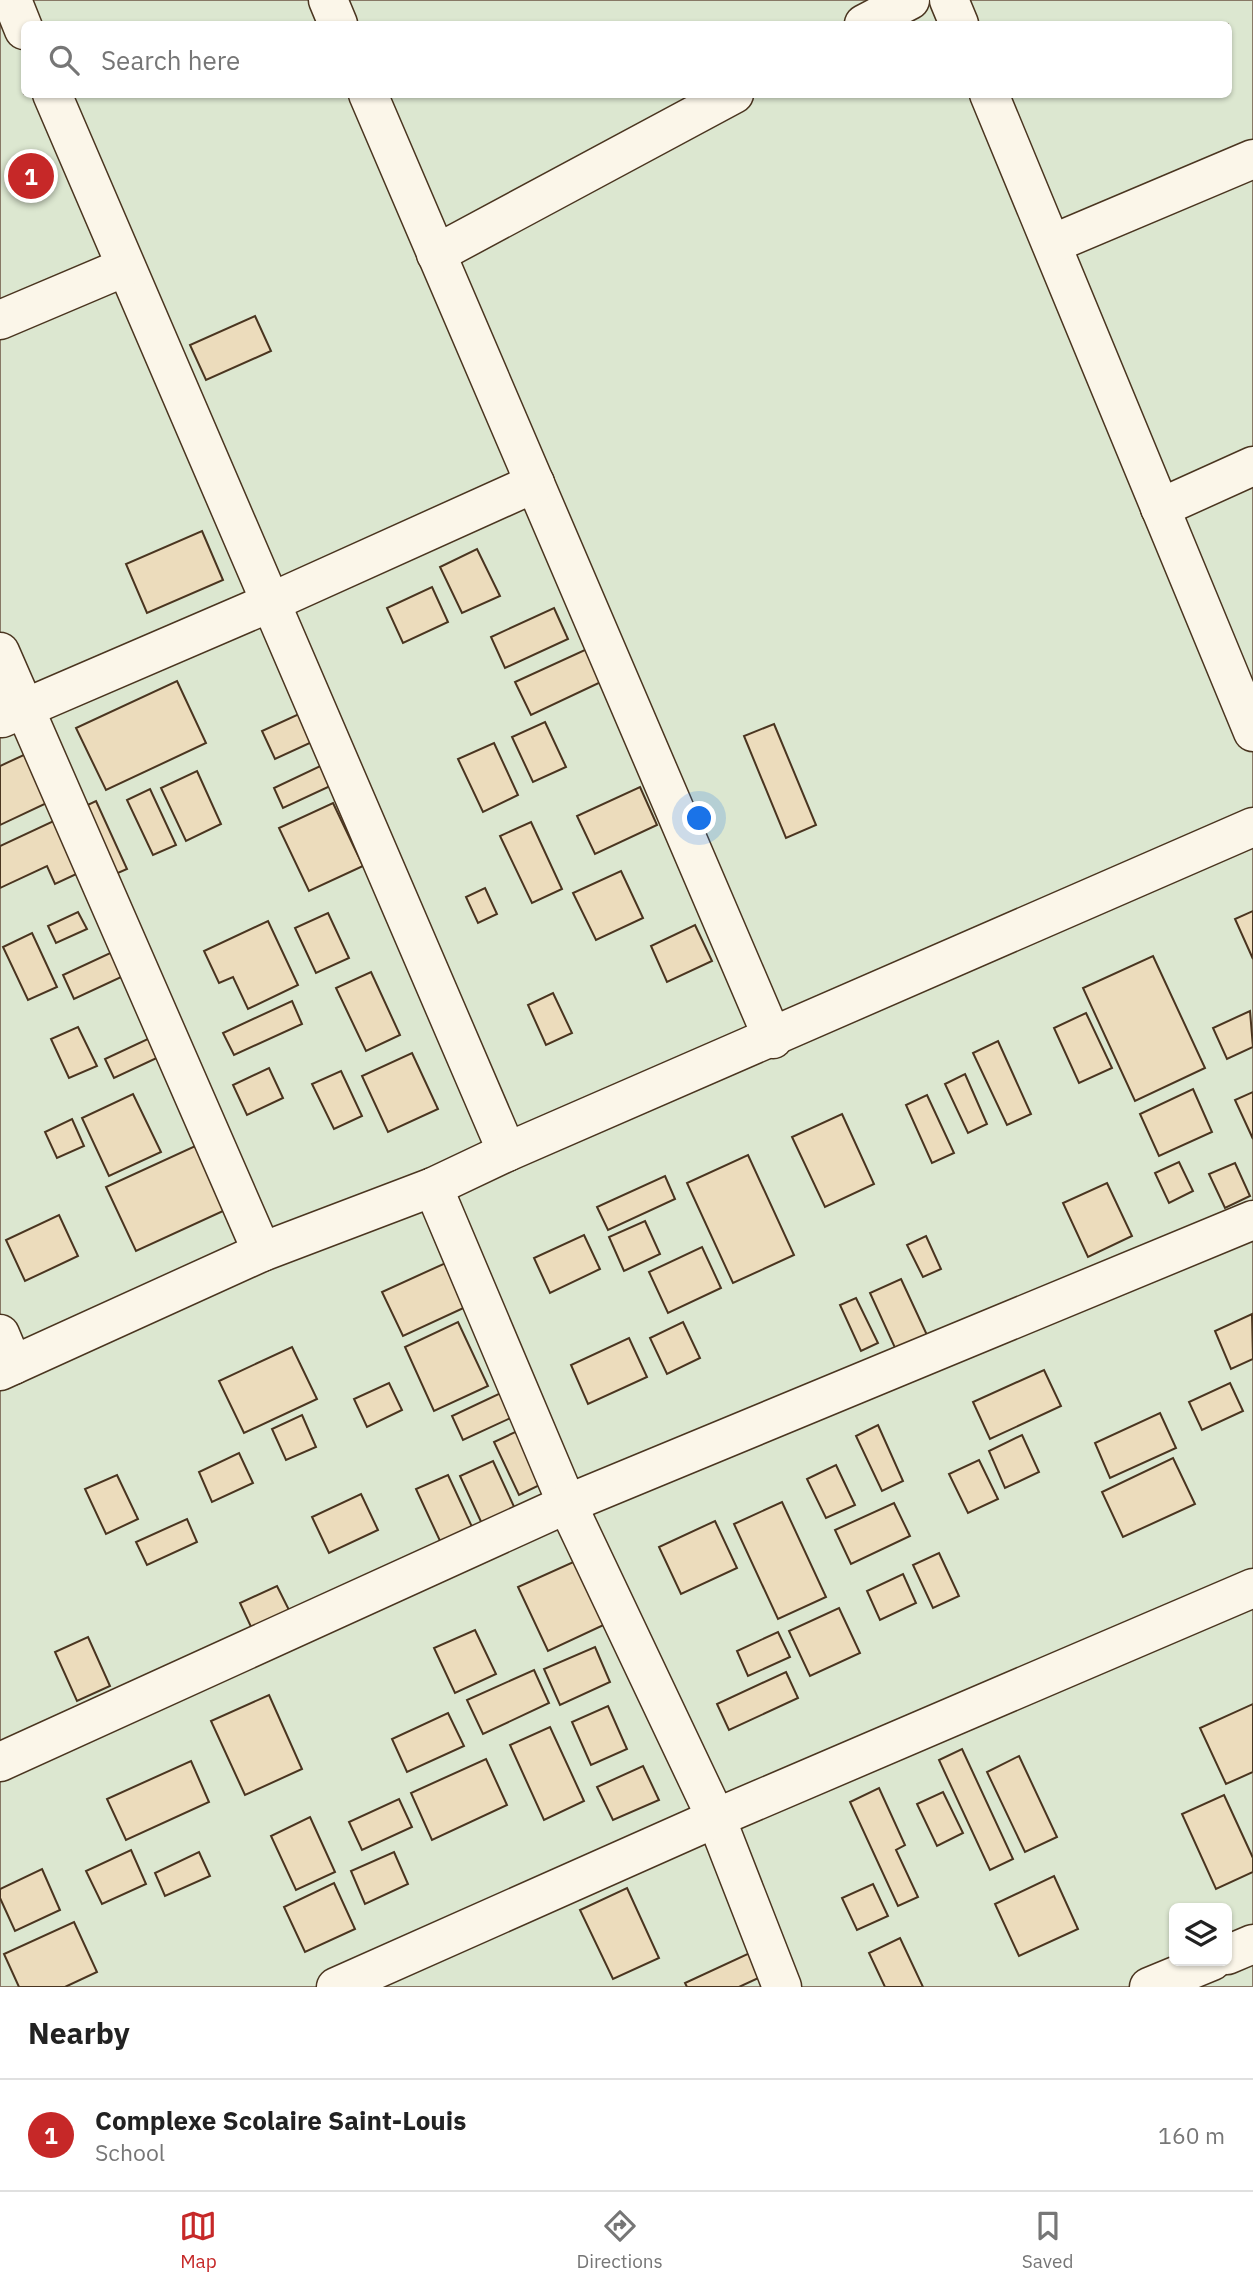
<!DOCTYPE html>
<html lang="en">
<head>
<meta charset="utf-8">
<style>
  body { margin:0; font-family:"IBM Plex Sans",sans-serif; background:#f2f2f2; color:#222 }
  .controls { position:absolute; right:21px; bottom:21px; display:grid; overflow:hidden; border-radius:10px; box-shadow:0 2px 5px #0004 }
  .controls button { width:63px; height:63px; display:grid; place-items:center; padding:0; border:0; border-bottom:2px solid #e0e0e0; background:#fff; color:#222; font:35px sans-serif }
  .you { position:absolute; left:700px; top:819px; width:24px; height:24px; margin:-18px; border:5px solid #fff; border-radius:50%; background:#1a73e8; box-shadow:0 0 0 10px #1a73e833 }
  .badge { display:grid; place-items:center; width:46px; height:46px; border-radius:50%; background:#c62828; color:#fff; font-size:23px; font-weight:700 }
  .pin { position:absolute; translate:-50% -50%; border:4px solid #fff; box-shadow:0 2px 7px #0006 }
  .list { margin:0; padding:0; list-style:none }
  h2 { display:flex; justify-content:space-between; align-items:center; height:91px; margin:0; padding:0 28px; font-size:30px }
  h2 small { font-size:23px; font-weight:400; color:#767676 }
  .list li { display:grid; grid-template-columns:46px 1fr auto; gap:21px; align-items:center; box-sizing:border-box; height:112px; padding:0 28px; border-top:2px solid #e0e0e0 }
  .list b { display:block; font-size:26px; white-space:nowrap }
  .list p { margin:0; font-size:23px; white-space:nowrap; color:#767676 }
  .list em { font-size:23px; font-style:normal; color:#767676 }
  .icon { flex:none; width:38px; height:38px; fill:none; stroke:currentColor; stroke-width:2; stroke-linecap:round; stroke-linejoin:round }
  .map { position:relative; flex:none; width:1253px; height:1987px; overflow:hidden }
  .search { position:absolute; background:#fff; box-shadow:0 2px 5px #0004; left:21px; right:21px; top:21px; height:77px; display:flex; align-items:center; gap:18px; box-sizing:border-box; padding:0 24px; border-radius:10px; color:#767676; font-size:26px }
  .sheet { height:203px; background:#fff }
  nav { display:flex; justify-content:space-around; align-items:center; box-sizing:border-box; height:98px; border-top:2px solid #e0e0e0; background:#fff; font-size:19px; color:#767676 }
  nav a { display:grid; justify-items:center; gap:4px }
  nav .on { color:#c62828 }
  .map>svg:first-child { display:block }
  .green { fill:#dce7d0; stroke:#887966; stroke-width:2; fill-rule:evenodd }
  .building { fill:#ecdcbc; stroke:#4a3520; stroke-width:2 }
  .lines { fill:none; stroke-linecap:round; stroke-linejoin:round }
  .minor-casing { stroke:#4a3520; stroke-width:41 }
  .minor { stroke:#fbf6e9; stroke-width:38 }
</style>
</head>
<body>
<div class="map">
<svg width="1253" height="1987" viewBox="0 0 1253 1987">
  <rect width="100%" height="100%" fill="#fbf6e9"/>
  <path class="green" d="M0,0H1253V1987H0ZM24,24H1228V94H24ZM1174,1908H1227V1961H1174Z"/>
  <g class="building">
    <polygon points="255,316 271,351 206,380 190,345"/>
    <polygon points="202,531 223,580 147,613 126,564"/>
    <polygon points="477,549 500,596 462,613 440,567"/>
    <polygon points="432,587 448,622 403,643 387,608"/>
    <polygon points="554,608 568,639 505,668 491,637"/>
    <polygon points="587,649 603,681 531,715 515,682"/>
    <polygon points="177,681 206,743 106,790 76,728"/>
    <polygon points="299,714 312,742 275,759 262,731"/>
    <polygon points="545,722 566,767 533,782 512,737"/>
    <polygon points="774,724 816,825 786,838 744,736"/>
    <polygon points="494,743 518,795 483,812 458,759"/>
    <polygon points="28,753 51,801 0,825 0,766"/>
    <polygon points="331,761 341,781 283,808 274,788"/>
    <polygon points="197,771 221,824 186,841 161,788"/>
    <polygon points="640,787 657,825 595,854 577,816"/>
    <polygon points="150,789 176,845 153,855 127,800"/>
    <polygon points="96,801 127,869 111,876 79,809"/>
    <polygon points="333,803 363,866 309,891 279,828"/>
    <polygon points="60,818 85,870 55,884 47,866 0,888 0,846"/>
    <polygon points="531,822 562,889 532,903 500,836"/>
    <polygon points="621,871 643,918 596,940 573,893"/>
    <polygon points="485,888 497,914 478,923 466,897"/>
    <polygon points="1253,911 1253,959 1235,919"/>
    <polygon points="78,912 87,929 56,943 48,926"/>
    <polygon points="328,913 349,958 316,973 295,928"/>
    <polygon points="268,921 298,985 248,1009 233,977 219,983 204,951"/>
    <polygon points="695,925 712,961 667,982 651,946"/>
    <polygon points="32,933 57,987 28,1000 3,947"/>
    <polygon points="121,948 132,972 74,999 63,975"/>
    <polygon points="1153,956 1205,1068 1135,1101 1083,988"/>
    <polygon points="371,972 400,1035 366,1051 336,988"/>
    <polygon points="553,993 572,1033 546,1045 528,1005"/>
    <polygon points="292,1001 302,1024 234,1055 223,1033"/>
    <polygon points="1250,1011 1253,1047 1227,1059 1213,1028"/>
    <polygon points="1086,1013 1112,1068 1079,1083 1054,1028"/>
    <polygon points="78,1027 97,1066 69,1078 51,1039"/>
    <polygon points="152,1037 161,1056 114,1078 105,1059"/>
    <polygon points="998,1041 1031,1114 1007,1125 973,1053"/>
    <polygon points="412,1053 438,1109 388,1132 362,1076"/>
    <polygon points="269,1068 283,1098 247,1115 233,1085"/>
    <polygon points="341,1071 362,1116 334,1129 312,1084"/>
    <polygon points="965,1074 987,1124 968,1133 945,1084"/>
    <polygon points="1193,1089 1212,1132 1159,1156 1140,1114"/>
    <polygon points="1253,1092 1253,1139 1235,1100"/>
    <polygon points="133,1094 161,1152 109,1176 82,1118"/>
    <polygon points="927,1095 954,1153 932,1163 906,1105"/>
    <polygon points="842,1114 874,1184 825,1207 792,1137"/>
    <polygon points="72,1119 84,1146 57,1158 45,1132"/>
    <polygon points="204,1142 234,1206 136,1251 106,1187"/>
    <polygon points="748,1155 794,1255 733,1283 687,1183"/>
    <polygon points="1179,1162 1193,1191 1169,1203 1155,1173"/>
    <polygon points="1235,1163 1250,1196 1225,1208 1209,1174"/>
    <polygon points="665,1176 675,1199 608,1230 597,1207"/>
    <polygon points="1107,1183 1132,1236 1088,1257 1063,1203"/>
    <polygon points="59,1215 78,1256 25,1281 6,1240"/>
    <polygon points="645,1221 660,1254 624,1271 609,1237"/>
    <polygon points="584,1235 600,1269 550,1293 534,1258"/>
    <polygon points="926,1236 941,1269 923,1277 907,1245"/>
    <polygon points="702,1247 721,1288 668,1313 649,1272"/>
    <polygon points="450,1261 470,1305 403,1336 382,1292"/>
    <polygon points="901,1279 927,1335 896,1350 870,1293"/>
    <polygon points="856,1298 878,1343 861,1351 840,1305"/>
    <polygon points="1252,1314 1253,1359 1231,1369 1215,1331"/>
    <polygon points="458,1322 488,1386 434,1411 405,1347"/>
    <polygon points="683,1322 700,1358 667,1374 650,1338"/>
    <polygon points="629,1338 647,1377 588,1404 571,1365"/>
    <polygon points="292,1347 317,1399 244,1433 219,1381"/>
    <polygon points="1044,1370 1061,1406 990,1439 973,1402"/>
    <polygon points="389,1383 402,1410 367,1427 354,1399"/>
    <polygon points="1230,1383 1243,1411 1202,1430 1189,1402"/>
    <polygon points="505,1391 517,1415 463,1440 452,1416"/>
    <polygon points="1160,1413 1176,1448 1110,1478 1095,1443"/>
    <polygon points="302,1415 316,1447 286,1460 272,1429"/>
    <polygon points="878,1425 903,1481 882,1491 856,1436"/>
    <polygon points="524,1428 548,1481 519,1495 494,1442"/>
    <polygon points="1022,1435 1039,1472 1005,1488 989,1451"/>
    <polygon points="239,1453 253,1483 212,1502 199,1472"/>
    <polygon points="1173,1458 1195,1504 1123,1537 1102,1492"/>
    <polygon points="979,1460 998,1499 968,1513 949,1474"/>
    <polygon points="493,1461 516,1511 483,1526 460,1476"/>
    <polygon points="836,1465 855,1505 826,1518 807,1479"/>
    <polygon points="117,1475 138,1519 106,1534 85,1489"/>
    <polygon points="448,1475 473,1529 441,1543 416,1489"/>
    <polygon points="361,1494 378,1530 329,1553 312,1517"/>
    <polygon points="782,1502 826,1597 778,1619 734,1524"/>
    <polygon points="894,1503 910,1536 851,1564 835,1530"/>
    <polygon points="187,1519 197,1542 147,1565 136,1542"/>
    <polygon points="715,1521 737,1568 681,1594 659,1547"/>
    <polygon points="939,1553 959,1596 933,1608 913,1565"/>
    <polygon points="580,1559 610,1622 548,1651 518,1587"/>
    <polygon points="903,1574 916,1603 880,1620 867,1591"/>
    <polygon points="277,1586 290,1612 252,1629 240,1603"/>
    <polygon points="839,1608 860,1653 810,1676 789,1631"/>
    <polygon points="475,1630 496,1674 455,1693 434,1648"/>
    <polygon points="778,1632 790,1657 748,1676 737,1651"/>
    <polygon points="88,1637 110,1686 77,1701 55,1652"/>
    <polygon points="595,1647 610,1682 560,1705 544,1669"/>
    <polygon points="534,1670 549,1703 483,1734 467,1700"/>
    <polygon points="786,1672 798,1698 729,1730 717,1704"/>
    <polygon points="269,1695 302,1769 245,1795 211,1721"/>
    <polygon points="1253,1704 1253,1772 1226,1784 1200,1728"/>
    <polygon points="608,1706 627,1749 591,1765 572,1722"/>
    <polygon points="448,1713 464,1746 407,1772 392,1739"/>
    <polygon points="550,1727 584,1801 544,1820 510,1745"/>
    <polygon points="962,1749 1013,1859 990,1870 939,1760"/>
    <polygon points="1019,1756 1057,1837 1025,1852 987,1772"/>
    <polygon points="486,1759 507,1805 432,1840 411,1793"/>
    <polygon points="191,1761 209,1802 126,1840 107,1799"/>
    <polygon points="643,1766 659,1800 613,1820 597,1787"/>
    <polygon points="879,1788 905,1845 896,1850 918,1897 898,1906 850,1802"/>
    <polygon points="943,1792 963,1833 937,1846 917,1804"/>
    <polygon points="1224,1795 1253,1858 1253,1872 1216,1889 1182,1814"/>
    <polygon points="399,1799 412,1827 362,1850 349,1822"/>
    <polygon points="310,1817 335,1872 296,1890 271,1836"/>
    <polygon points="131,1850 146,1884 102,1904 86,1871"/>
    <polygon points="199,1852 210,1876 165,1896 155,1873"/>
    <polygon points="394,1852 408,1884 365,1904 351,1871"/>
    <polygon points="42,1869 60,1910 15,1931 0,1898 0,1889"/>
    <polygon points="1054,1876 1078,1929 1019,1956 995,1904"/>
    <polygon points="334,1883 355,1929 305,1952 284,1907"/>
    <polygon points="873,1884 888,1916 857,1930 842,1898"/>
    <polygon points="627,1888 659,1958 613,1979 580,1910"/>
    <polygon points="74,1922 97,1972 65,1987 19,1987 4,1954"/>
    <polygon points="900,1938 923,1987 885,1987 869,1953"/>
    <polygon points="754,1951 765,1975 739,1987 687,1987 685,1983"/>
  </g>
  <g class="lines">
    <defs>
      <g id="minor">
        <polyline points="12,0 24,30"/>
        <polyline points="328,0 338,24"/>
        <polyline points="949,0 959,24"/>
        <polyline points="864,24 910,0"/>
        <polyline points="52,94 507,1152"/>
        <polyline points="368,94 773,1039"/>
        <polyline points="989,94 1253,732"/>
        <polyline points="1052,244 1253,159"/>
        <polyline points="436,254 734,94"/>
        <polyline points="0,320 125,267"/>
        <polyline points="1160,508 1253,466"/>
        <polyline points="0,652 262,1252"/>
        <polyline points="2,718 269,603 535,483"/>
        <polyline points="433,1187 567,1504 716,1818 782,1987"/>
        <polyline points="0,1334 13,1365"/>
        <polyline points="0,1371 262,1252 433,1187 507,1152 1253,827"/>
        <polyline points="0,1762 567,1504 1253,1220"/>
        <polyline points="1227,1955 1253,1944"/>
        <polyline points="336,1987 716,1818 1253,1588"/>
        <polyline points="1149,1987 1212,1961"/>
      </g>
    </defs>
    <use href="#minor" class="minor-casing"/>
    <use href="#minor" class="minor"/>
  </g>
</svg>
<div class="controls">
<button><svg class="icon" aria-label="layers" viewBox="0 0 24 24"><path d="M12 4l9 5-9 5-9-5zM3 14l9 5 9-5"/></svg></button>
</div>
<div class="you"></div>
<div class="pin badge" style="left:31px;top:176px">1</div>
<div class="search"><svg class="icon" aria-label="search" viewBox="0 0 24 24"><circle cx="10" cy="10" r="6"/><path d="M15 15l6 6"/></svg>Search here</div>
</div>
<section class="sheet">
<h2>Nearby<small></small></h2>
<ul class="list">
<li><span class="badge">1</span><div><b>Complexe Scolaire Saint-Louis</b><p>School</p></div><em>160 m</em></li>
</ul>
</section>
<nav>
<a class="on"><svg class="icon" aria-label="map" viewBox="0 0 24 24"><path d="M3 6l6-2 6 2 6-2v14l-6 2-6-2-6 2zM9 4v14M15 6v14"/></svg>Map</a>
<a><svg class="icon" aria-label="directions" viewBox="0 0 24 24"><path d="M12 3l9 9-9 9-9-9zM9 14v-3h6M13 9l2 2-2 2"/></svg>Directions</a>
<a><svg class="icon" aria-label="saved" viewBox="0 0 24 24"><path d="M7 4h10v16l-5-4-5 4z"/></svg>Saved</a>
</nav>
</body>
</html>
